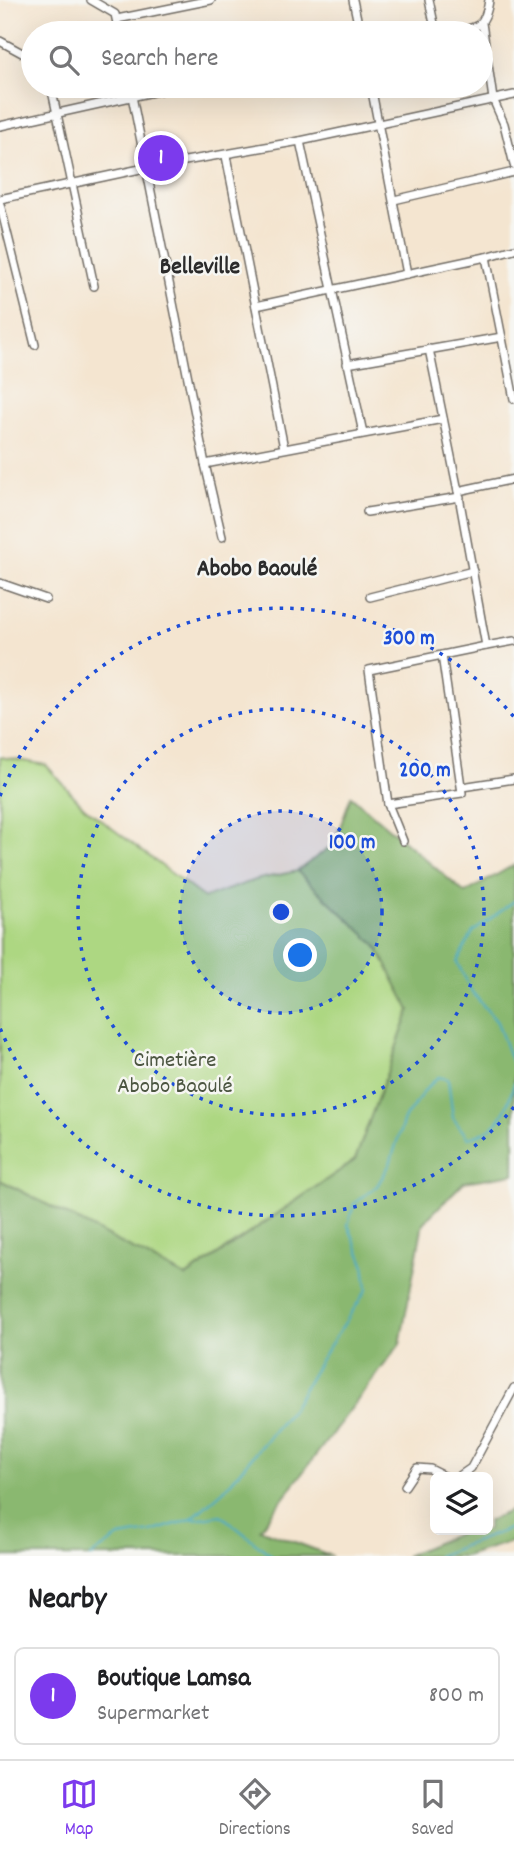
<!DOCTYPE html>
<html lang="en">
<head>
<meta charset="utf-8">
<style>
  body { margin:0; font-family:Dekko,sans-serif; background:#f6f6f6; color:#202124 }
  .controls { position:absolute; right:21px; bottom:21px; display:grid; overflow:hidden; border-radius:10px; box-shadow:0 7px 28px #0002 }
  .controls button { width:63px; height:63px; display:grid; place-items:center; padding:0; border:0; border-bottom:2px solid #e0e0e0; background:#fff; color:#202124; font:35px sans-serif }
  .you { position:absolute; left:301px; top:956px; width:24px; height:24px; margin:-18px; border:5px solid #fff; border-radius:50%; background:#1a73e8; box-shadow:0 0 0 10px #1a73e833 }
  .badge { display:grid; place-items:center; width:46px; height:46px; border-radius:50%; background:#7c3aed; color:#fff; font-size:23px; font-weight:700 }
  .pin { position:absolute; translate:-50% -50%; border:4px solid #fff; box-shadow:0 2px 7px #0006 }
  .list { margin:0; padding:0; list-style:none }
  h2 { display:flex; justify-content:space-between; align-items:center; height:91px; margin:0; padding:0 28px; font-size:30px }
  h2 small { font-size:23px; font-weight:400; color:#757577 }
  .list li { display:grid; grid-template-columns:46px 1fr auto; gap:21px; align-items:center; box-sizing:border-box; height:98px; margin:0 14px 14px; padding:0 14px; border:2px solid #e0e0e0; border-radius:10px }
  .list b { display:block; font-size:26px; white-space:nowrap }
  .list p { margin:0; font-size:23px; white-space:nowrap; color:#757577 }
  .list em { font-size:23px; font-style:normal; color:#757577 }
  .icon { flex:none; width:38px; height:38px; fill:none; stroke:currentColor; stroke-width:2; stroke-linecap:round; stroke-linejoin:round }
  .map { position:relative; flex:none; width:514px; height:1556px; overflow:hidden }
  .search { position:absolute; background:#fff; box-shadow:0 7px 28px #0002; left:21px; right:21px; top:21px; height:77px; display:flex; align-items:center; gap:18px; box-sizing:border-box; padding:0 24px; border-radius:38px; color:#757577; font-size:26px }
  .sheet { height:203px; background:#fff }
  nav { display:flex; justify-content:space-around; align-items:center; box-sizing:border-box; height:98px; border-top:2px solid #e0e0e0; background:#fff; font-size:19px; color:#757577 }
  nav a { display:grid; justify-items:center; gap:4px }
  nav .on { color:#7c3aed }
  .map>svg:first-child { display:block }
  .green { fill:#add782; stroke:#6c8156; stroke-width:2 }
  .forest { fill:#8ab870; stroke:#5a724e; stroke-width:2 }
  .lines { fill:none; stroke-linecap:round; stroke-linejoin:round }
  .stream { stroke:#48acc7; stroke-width:2 }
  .minor-casing { stroke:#716c65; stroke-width:10 }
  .minor { stroke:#fff; stroke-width:7 }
  .ring { fill:none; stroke:#1d4ed8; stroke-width:3.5; stroke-dasharray:3.5 7 }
  .labels { text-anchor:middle; stroke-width:5; stroke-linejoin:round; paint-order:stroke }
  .park-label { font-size:23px; fill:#4c5641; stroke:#f6f6f2 }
  .neighbourhood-label { font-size:24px; font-weight:bold; fill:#2b2b2b; stroke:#f6f6f2 }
  .centre { fill:#1d4ed8; stroke:#f6f6f2; stroke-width:3.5 }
  .ring-label { font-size:21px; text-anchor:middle; font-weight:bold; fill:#1d4ed8; stroke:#f6f6f2; stroke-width:5; stroke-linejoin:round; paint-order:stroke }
</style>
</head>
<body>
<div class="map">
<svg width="514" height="1556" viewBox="0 0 514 1556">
  <rect width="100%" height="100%" fill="#f6f6f2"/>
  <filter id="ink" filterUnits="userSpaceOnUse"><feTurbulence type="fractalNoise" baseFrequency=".0143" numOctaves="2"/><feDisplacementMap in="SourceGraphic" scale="14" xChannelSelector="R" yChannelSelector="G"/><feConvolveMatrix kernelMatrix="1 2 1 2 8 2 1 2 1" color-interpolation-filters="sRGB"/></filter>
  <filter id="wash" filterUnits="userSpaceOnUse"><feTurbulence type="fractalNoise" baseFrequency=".00686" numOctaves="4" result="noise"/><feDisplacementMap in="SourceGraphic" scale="28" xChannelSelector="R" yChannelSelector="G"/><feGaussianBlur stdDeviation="1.57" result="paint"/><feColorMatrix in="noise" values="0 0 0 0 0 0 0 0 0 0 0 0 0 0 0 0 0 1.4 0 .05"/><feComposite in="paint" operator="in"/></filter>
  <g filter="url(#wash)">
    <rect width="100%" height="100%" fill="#f4e5d0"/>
    <polygon class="green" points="0,757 46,765 84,807 204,898 255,880 297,871 376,945 410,1010 355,1160 185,1277 0,1180"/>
    <g class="forest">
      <polygon points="351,796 465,893 514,865 514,1174 464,1182 423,1223 400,1344 260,1529 332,1556 0,1556 0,1180 186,1277 355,1160 410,1010 376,945 297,871 334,844"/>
      <polygon points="514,1509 514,1541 464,1556 405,1556 467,1530 488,1530 488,1521"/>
    </g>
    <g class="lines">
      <g class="stream">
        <polyline points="514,901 473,932 457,962 472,992 497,1022 514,1068"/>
        <polyline points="194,1519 221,1515 272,1556"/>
        <path d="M91,1556L119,1537L151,1532L191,1519L224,1490L292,1409L321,1359L367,1289L364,1264L348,1225L354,1204L377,1186L390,1164L404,1119L426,1089L438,1077L448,1079L453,1118L468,1138C500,1130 506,1113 514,1083"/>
        <polyline points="437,1556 514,1527"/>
      </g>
    </g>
  </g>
  <g filter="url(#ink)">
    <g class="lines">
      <defs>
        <g id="minor">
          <polyline points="91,0 115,14 119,33"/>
          <polyline points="353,0 360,33"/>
          <polyline points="429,0 436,33"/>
          <polyline points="117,19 211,0"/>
          <polyline points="482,23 493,99 504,124 514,165"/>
          <path d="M442,33C470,28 485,33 489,0"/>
          <polyline points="0,41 33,59"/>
          <polyline points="51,86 94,286"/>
          <polyline points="130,86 205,464 222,537"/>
          <polyline points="371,86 407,274"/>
          <polyline points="0,126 180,86"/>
          <polyline points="300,141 363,433"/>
          <polyline points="226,156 284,448"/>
          <polyline points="0,199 145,168 300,141 514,95"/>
          <polyline points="394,200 514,172"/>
          <polyline points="0,204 35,345"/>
          <polyline points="486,257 514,399"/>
          <polyline points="256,306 486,257 514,249"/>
          <polyline points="347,364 502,337"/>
          <polyline points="205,464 443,419"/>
          <polyline points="458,491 514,479"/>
          <polyline points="367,512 460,497"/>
          <polyline points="0,583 46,599"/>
          <polyline points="370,597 473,571"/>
          <polyline points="486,646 514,641"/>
          <polyline points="462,787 514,779"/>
          <polyline points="388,804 462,793 442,655"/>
          <polyline points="403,841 388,804 369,670 486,646 458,491 429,349"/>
          <polyline points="458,1477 471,1468 514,1388"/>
          <polyline points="405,1486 417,1468 430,1469 446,1477"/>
        </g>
      </defs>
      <use href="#minor" class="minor-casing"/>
      <use href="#minor" class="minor"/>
    </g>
  </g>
  <circle cx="281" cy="912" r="101" fill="#1d4ed8" fill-opacity=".12"/>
  <g class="ring">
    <circle cx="281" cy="912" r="101"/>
    <circle cx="281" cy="912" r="203"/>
    <path d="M514 1107A304 304 0 0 1 0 1028M0 796A304 304 0 0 1 514 717"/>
  </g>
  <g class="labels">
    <g class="park-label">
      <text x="175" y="1066">Cimetière<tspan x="175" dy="26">Abobo Baoulé</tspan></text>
    </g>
    <g class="neighbourhood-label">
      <text x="200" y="273">Belleville</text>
      <text x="257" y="575">Abobo Baoulé</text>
    </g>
  </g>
  <circle cx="281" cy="912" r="10" class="centre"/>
  <g class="ring-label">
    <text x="409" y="644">300 m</text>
    <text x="425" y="776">200 m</text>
    <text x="352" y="848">100 m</text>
  </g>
</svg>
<div class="controls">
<button><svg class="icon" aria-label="layers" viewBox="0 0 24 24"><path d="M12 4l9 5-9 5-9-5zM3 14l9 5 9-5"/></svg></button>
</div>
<div class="you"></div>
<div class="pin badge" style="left:161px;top:158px">1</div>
<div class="search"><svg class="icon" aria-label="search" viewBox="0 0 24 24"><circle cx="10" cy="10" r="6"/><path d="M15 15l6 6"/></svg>Search here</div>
</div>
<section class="sheet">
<h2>Nearby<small></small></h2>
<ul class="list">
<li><span class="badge">1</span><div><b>Boutique Lamsa</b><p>Supermarket</p></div><em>800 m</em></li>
</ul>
</section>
<nav>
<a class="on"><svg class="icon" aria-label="map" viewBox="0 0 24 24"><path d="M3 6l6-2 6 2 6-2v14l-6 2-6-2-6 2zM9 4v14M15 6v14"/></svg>Map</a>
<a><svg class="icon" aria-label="directions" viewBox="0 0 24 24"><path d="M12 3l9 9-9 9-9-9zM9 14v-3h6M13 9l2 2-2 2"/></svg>Directions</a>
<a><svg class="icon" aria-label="saved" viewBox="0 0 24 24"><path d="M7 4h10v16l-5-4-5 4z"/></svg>Saved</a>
</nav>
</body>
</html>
